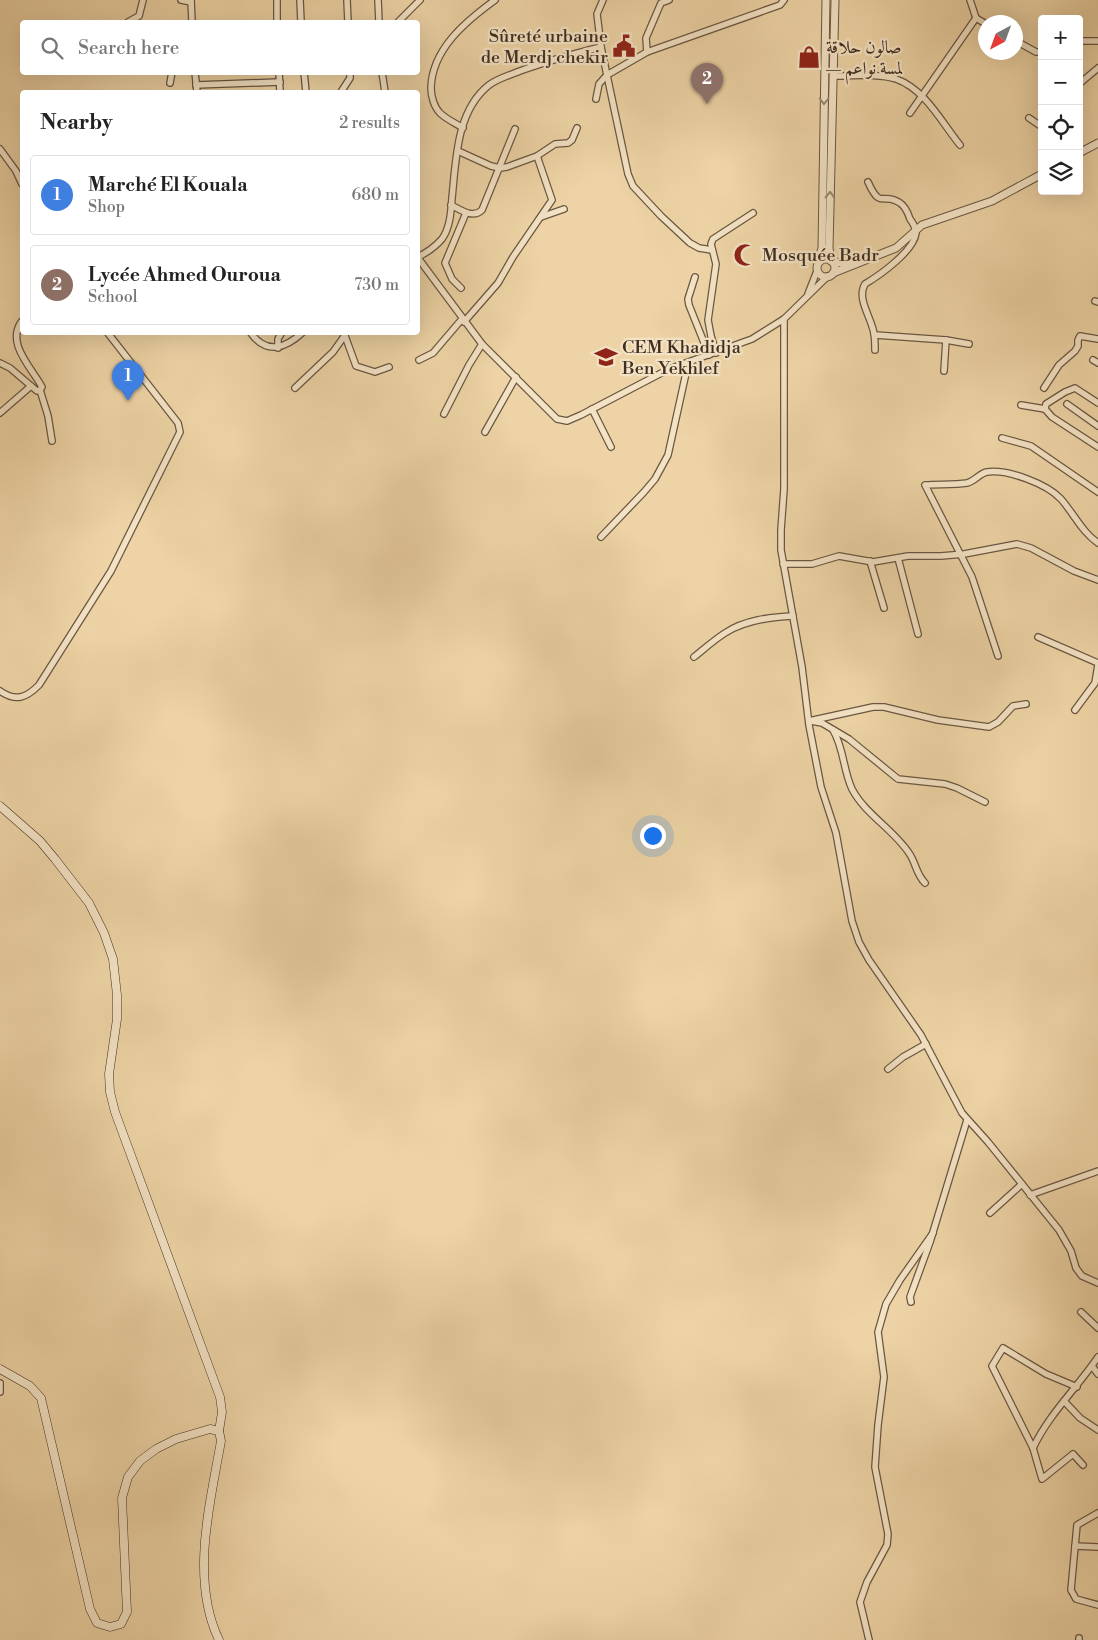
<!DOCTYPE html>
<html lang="en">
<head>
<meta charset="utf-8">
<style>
  body { margin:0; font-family:"Libre Bodoni",Amiri,serif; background:#f2f2f2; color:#222 }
  .controls { position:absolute; right:15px; top:15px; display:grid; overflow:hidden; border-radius:5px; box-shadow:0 5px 20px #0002 }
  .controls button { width:45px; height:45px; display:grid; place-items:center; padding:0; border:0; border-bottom:1px solid #e0e0e0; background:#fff; color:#222; font:25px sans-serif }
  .compass { position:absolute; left:978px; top:15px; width:45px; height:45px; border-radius:50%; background:#fff; box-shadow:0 5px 20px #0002; rotate:221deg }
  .you { position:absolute; left:652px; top:835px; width:18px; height:18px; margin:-12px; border:4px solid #fff; border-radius:50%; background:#1a73e8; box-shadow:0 0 0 8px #1a73e833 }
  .badge { display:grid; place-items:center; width:32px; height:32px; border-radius:50%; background:#8f2418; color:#fff; font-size:16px; font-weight:700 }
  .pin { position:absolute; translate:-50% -41px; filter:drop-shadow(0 1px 2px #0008) }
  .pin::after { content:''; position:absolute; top:26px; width:18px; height:15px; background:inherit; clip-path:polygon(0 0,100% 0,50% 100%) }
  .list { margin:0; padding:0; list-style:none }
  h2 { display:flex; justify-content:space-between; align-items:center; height:65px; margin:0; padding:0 20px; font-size:21px }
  h2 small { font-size:16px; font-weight:400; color:#767676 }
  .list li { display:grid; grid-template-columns:32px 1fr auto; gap:15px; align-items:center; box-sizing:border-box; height:80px; margin:0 10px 10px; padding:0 10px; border:1px solid #e0e0e0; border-radius:5px }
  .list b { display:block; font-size:19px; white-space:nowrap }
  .list p { margin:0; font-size:16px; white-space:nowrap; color:#767676 }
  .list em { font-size:16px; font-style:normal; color:#767676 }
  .icon { flex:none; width:28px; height:28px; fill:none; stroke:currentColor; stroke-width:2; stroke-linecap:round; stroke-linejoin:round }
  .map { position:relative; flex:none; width:1098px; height:1640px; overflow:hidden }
  .search { position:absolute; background:#fff; box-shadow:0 5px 20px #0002; left:20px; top:20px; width:400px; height:55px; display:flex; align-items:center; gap:12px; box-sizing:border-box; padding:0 18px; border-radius:5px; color:#767676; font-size:19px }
  .panel { position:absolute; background:#fff; box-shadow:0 5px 20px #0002; left:20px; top:90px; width:400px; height:245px; border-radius:5px }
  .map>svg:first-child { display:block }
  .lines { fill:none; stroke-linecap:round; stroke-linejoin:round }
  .minor-casing { stroke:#6a5742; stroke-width:8 }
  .tertiary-casing { stroke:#6a5742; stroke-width:9 }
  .secondary-casing { stroke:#3f2e21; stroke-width:9 }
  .minor { stroke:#f3e2c4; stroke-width:5.5 }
  .tertiary { stroke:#f3e2c4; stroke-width:7 }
  .secondary { stroke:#f3e2c4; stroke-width:8 }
  .oneway { stroke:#998872 }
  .labels { text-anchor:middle; stroke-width:4.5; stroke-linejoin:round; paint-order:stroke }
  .poi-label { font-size:18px; fill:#3f2e21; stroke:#f3e2c4; text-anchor:start }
</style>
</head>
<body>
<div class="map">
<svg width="1098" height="1640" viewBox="0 0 1098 1640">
  <rect width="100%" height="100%" fill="#edd3a5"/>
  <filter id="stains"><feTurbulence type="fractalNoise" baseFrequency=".004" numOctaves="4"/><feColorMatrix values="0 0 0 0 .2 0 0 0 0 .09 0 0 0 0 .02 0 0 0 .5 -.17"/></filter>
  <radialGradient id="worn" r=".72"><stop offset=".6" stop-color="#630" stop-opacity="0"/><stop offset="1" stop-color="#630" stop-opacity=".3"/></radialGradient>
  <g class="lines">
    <defs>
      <g id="minor">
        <polyline points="181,0 191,2"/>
        <polyline points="191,0 192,22"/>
        <polyline points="277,0 277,22"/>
        <polyline points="300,0 301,22"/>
        <polyline points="347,0 348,22"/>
        <polyline points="378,0 379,22"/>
        <polyline points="603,0 597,14 601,47 628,174 633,186 661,216 690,243 699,248 712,250"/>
        <polyline points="970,0 976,18 986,24"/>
        <polyline points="128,22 139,16 143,0"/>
        <polyline points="398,22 420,0"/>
        <polyline points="1016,41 1036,52 1042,52"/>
        <polyline points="1079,41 1098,41"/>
        <polyline points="647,52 646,38 661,3 669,0"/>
        <polyline points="195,72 197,92"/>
        <polyline points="279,72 280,92"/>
        <polyline points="304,72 306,92"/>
        <polyline points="382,72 385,92"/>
        <path d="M833,76C851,76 879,73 896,79C925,89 942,123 960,145"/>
        <polyline points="170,83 172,72"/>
        <polyline points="1079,84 1098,68"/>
        <polyline points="196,85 280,82"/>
        <polyline points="341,92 350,78 350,72"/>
        <polyline points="596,99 599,84 607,75 647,52 780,5 784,0"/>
        <polyline points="910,113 976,18"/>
        <polyline points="1029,118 1042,127"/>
        <path d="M463,128C455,123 446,119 440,113C434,107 431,96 431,88C432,49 466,21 495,0"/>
        <polyline points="0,149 16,171 22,184"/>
        <polyline points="458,151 491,166 500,168 507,167 537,156 555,144 568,143 572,140 577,128"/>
        <path d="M868,182C881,211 883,191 900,203C905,206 908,213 910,219C913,223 916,228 916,233C914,251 880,275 865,284C856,299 872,318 874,334C875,339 875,345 875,350"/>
        <path d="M451,205C461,210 473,219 482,210L515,129"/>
        <polyline points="541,217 564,209"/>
        <path d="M418,257C426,253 435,247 442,239C450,228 451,212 452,198C456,161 456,111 489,85C497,79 510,75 520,71C547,61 573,54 601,47"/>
        <polyline points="418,258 482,344 557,419 567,421 581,415 669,369 752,339 784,319 828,276"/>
        <polyline points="695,277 688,299 689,305 709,355"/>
        <polyline points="461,288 452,279 445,263 466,213"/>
        <polyline points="808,294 817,271"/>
        <polyline points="1095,301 1098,302"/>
        <polyline points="784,319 784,489 781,530 781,550 802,667 809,725 821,787 836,833 852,921 859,942 869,960 921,1035 962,1113 988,1142 1059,1230 1071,1251 1076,1268 1082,1276 1098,1283"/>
        <polyline points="464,322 498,283 513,257 552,200 537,156"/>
        <path d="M250,332C266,355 285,349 303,332"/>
        <polyline points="344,333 356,366 375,372 389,367"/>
        <polyline points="875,335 946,340 969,344"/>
        <polyline points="278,348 278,339 282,332"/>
        <polyline points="716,353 711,336 708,320 716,264 711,244 713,239 753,213"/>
        <polyline points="419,360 433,353 462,319"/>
        <polyline points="1093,360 1098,363"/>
        <path d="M0,363L10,368L37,391L40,390L42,387C32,368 5,343 22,321"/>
        <polyline points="944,371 946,340"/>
        <polyline points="295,388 333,352 345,335"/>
        <polyline points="1044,388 1059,365 1075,351 1078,346 1078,340 1080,336 1098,339"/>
        <polyline points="40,390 48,416 52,441"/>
        <polyline points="1098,403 1075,388 1065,392 1046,404 1045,409 1052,417 1098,447"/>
        <polyline points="1067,404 1098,426"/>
        <polyline points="1021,405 1045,409"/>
        <polyline points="592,409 611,447"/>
        <polyline points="0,413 31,386"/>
        <polyline points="444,414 469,365 482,344"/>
        <polyline points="485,432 516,377"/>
        <polyline points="1002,438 1031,446 1098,492"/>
        <polyline points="601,537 644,492 655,479 668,455 688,364"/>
        <polyline points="898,558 918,634"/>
        <polyline points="870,561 884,608"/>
        <polyline points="783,564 812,564 839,556 873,562 908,556 941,556 964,554 1017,544 1031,548 1074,571 1098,580"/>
        <polyline points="1038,637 1098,663"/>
        <path d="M998,656L972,577L925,485C939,484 954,485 967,483C975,481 980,473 987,472C1008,469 1047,484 1061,499C1074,514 1082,532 1098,543"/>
        <path d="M694,657C704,649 714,640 725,633C745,620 770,617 793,616"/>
        <path d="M0,691C16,702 26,698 39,685L111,571L180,432L178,423L107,332"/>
        <polyline points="1075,710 1095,683 1098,665"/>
        <polyline points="809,721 873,707 884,707 938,720 989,727 998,722 1013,706 1026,704"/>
        <polyline points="811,721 822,723 849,739 898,779 945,784 957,788 985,802"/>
        <path d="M833,730C844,748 843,770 852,789C865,814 893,829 909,853C916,863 916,874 925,883"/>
        <polyline points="888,1069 903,1057 926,1044"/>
        <polyline points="1030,1195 1098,1171"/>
        <polyline points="990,1213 1022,1184"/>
        <polyline points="911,1302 910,1297 930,1242 967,1120"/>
        <polyline points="1081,1312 1098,1328"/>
        <polyline points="1092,1366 1098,1374"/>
        <polyline points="0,1383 0,1392"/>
        <polyline points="1077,1387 1046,1374 1003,1348 992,1366 1033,1448 1042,1479 1073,1454 1083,1465"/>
        <polyline points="1064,1401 1080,1418 1098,1430"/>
        <path d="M1033,1448C1049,1414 1077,1388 1098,1357"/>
        <polyline points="1098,1513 1077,1525 1071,1590 1076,1599 1098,1605"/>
        <polyline points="1075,1546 1098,1547"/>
        <polyline points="1079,1638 1079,1640"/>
        <polyline points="869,1640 860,1602 867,1582 887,1545 888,1534 875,1467 878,1425 884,1377 878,1332 886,1304 900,1280 933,1233"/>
      </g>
      <g id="tertiary">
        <polyline points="1079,153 1098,143"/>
        <circle cx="826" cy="268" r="9"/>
        <polyline points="831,261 829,248 835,0"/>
        <polyline points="818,262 822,248 826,0"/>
        <polyline points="833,262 855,264"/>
        <polyline points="833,273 896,248 922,225 992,201 1042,174"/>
      </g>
      <g id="secondary">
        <polyline points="0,806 40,841 55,859 89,903 104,933 113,959 117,995 117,1019 109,1074 110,1092 115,1112 220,1397 222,1412 219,1431"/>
        <path d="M0,1369L30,1386L41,1398L90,1609L97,1623L110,1627L121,1624L127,1612L122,1498L128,1477L140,1461L156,1449L176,1439L210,1429L219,1431L221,1441C210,1504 190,1579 219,1640"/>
      </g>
    </defs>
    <use href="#minor" class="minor-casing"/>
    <use href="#tertiary" class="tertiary-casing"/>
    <use href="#secondary" class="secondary-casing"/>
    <use href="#minor" class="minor"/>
    <use href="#tertiary" class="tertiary"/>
    <use href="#secondary" class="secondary"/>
  </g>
  <defs><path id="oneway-chevron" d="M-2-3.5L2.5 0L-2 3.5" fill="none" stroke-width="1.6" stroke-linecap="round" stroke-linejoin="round" transform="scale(1.25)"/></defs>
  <g class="oneway">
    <use href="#oneway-chevron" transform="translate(824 101) rotate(91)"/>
    <use href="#oneway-chevron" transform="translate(830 195) rotate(-89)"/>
  </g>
  <defs>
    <symbol id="civic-bare" viewBox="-9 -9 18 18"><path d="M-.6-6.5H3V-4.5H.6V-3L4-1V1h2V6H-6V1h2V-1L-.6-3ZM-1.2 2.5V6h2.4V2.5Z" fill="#8f2418" stroke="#f3e2c4" stroke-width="2.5" paint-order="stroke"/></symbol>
    <symbol id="shop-bare" viewBox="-9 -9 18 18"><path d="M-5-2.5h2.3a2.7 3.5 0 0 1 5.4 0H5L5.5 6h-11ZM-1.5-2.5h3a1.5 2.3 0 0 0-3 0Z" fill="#8f2418" stroke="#f3e2c4" stroke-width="2.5" paint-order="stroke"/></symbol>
    <symbol id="mosque-bare" viewBox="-9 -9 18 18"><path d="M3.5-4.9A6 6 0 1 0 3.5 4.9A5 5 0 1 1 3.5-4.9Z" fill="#8f2418" stroke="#f3e2c4" stroke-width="2.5" paint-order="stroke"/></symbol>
    <symbol id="school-bare" viewBox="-9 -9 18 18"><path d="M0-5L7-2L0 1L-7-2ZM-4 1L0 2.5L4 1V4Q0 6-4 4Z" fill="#8f2418" stroke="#f3e2c4" stroke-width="2.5" paint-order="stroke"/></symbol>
  </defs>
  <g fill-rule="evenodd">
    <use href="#civic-bare" x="608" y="30" width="32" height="32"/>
    <use href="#shop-bare" x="793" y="41" width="32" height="32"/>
    <use href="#mosque-bare" x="729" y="239" width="32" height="32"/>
    <use href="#school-bare" x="590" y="341" width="32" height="32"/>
  </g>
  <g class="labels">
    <g class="poi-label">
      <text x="608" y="42" text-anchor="end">Sûreté urbaine<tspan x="608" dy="21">de Merdj chekir</tspan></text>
      <text x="826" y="53">صالون حلاقة<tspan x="826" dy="21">— لمسة نواعم</tspan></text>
      <text x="762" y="261">Mosquée Badr</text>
      <text x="622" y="353">CEM Khadidja<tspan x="622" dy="21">Ben Yekhlef</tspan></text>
    </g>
  </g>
  <rect width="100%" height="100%" filter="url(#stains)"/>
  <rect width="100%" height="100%" fill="url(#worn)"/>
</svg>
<div class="controls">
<button>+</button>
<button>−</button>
<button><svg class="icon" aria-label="locate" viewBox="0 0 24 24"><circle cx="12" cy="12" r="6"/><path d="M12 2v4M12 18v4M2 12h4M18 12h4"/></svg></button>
<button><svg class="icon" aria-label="layers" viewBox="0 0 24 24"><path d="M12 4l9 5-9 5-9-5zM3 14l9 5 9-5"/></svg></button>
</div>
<svg class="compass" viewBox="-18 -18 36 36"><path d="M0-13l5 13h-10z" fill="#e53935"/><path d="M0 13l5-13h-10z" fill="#767676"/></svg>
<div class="you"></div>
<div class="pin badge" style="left:128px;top:401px;background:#3f7fe0">1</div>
<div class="pin badge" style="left:707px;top:104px;background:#8d6e63">2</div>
<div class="search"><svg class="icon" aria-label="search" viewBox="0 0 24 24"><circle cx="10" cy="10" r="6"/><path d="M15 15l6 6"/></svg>Search here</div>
<section class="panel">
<h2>Nearby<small>2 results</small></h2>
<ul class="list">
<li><span class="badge" style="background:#3f7fe0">1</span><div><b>Marché El Kouala</b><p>Shop</p></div><em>680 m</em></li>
<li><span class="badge" style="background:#8d6e63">2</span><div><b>Lycée Ahmed Ouroua</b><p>School</p></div><em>730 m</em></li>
</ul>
</section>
</div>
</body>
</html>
